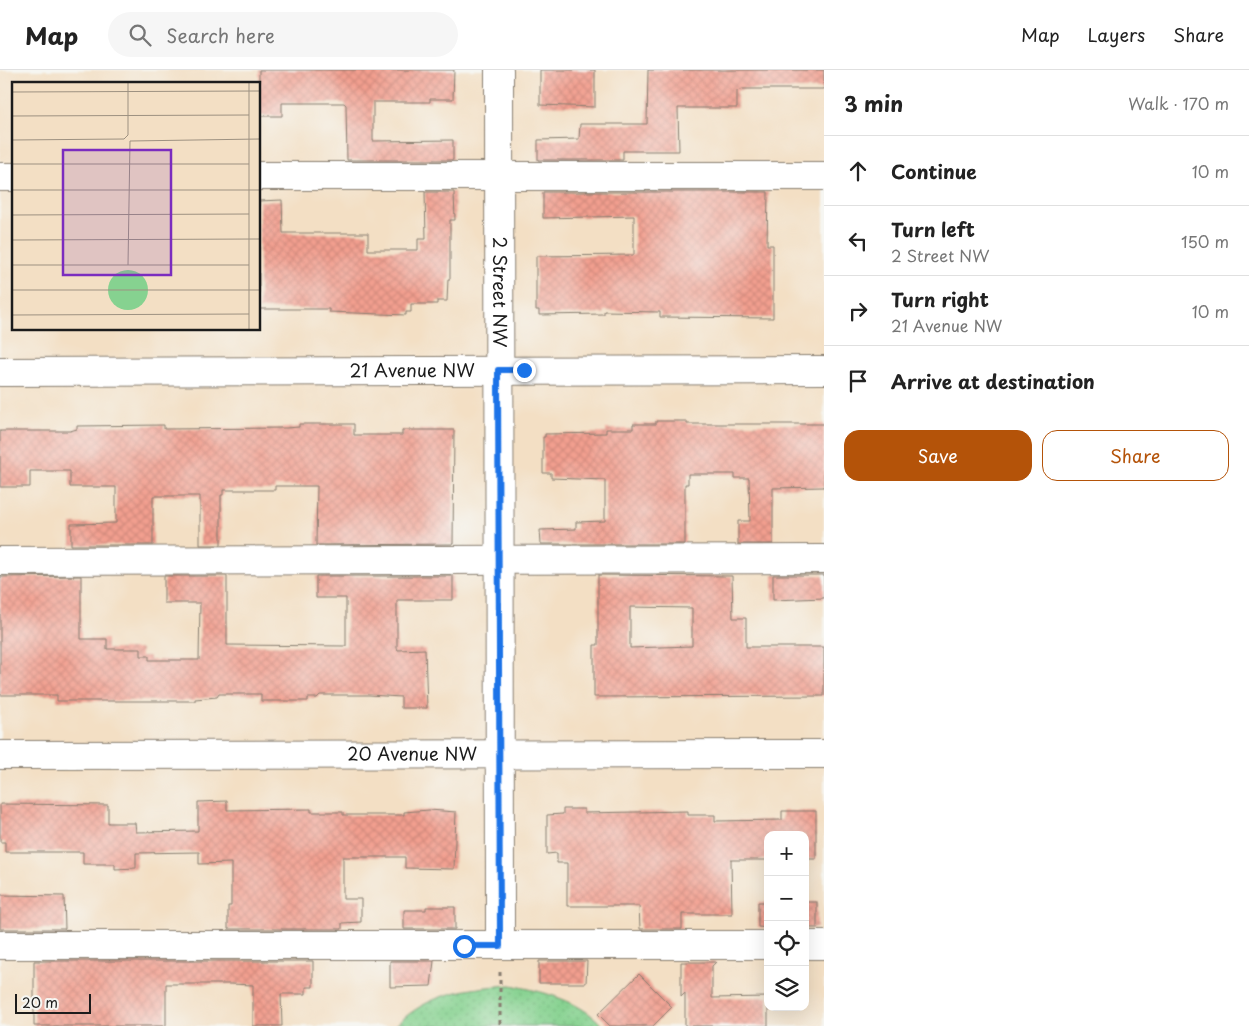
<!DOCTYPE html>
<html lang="en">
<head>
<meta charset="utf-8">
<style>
  body { margin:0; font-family:"Playpen Sans",sans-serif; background:#f6f6f6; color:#222 }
  .controls { position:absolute; right:15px; bottom:15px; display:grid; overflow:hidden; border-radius:10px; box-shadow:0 5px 20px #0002 }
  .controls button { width:45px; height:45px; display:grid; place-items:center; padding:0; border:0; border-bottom:1px solid #e0e0e0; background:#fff; color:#222; font:25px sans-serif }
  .scale { position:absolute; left:15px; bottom:12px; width:76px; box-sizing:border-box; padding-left:5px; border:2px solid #1c1c1c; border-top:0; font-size:14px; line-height:18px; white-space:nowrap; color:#1c1c1c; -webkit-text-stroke:4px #f6f6f2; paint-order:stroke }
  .stop { position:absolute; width:15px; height:15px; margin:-11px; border:4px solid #1a73e8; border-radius:50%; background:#fff }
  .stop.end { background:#1a73e8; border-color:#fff; box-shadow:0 1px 5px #0008 }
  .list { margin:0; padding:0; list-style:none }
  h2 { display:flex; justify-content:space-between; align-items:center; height:65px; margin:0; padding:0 20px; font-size:21px }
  h2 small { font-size:16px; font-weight:400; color:#767676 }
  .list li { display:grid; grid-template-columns:32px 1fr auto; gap:15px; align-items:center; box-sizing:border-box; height:70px; padding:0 20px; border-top:1px solid #e0e0e0 }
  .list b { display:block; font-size:19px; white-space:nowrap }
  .list p { margin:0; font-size:16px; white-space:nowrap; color:#767676 }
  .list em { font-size:16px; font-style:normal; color:#767676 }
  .actions { display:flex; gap:10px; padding:15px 20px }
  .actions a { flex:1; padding:11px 0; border:1px solid #b45309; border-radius:15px; text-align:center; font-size:18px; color:#b45309 }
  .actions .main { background:#b45309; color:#fff }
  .icon { flex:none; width:28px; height:28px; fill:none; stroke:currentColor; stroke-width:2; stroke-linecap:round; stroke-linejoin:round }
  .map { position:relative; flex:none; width:824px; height:956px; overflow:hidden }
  header { display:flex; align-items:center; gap:30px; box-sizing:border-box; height:70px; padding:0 25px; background:#fff; border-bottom:1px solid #e0e0e0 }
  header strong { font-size:24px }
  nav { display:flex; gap:28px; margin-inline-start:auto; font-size:18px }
  .search { width:350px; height:45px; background:#f6f6f6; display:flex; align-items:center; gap:12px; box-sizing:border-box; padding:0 18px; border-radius:28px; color:#767676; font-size:19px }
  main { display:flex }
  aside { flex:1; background:#fff }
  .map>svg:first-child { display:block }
  .park { fill:url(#park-dots); stroke:#517756 }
  .building { fill:url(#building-cross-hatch); fill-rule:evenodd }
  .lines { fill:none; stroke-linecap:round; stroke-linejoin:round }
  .minor-casing { stroke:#887e70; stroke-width:30 }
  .path { stroke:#887e70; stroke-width:3; stroke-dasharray:4 4; stroke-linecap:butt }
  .minor { stroke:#fff; stroke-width:28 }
  .route { stroke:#1a73e8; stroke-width:6 }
  .labels { text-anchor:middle; stroke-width:5; stroke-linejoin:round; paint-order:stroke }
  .street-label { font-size:18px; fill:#1c1c1c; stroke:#f6f6f2 }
  .inset-road { fill:none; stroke:#9d9181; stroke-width:1 }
  .view { fill:#7b2cbf; fill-opacity:0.15; stroke:#7b2cbf; stroke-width:2.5 }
  .inset-edge { fill:none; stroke:#1c1c1c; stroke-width:2.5 }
</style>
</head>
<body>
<header>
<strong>Map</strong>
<div class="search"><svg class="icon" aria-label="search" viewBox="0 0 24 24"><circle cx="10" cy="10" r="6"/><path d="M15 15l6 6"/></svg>Search here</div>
<nav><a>Map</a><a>Layers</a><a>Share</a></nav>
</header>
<main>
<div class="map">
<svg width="824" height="956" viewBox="0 0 824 956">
  <defs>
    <pattern id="park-dots" width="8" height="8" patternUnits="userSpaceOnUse" patternTransform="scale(1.25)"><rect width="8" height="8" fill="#86d290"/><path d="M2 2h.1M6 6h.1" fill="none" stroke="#73b47c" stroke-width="1.8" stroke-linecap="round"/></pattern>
    <pattern id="building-cross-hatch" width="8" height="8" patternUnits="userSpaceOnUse" patternTransform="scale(1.25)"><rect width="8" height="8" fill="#f29f8f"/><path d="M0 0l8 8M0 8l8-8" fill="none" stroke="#cf887b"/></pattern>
  </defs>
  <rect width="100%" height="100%" fill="#f6f6f2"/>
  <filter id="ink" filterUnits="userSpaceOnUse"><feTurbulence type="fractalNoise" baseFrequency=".02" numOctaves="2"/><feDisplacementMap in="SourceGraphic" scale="10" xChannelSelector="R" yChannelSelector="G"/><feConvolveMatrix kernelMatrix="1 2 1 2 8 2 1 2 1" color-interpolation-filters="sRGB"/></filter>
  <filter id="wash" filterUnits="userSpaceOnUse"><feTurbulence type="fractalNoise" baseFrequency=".0096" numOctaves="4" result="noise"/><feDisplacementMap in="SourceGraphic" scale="20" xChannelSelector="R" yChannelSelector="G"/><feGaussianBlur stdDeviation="1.12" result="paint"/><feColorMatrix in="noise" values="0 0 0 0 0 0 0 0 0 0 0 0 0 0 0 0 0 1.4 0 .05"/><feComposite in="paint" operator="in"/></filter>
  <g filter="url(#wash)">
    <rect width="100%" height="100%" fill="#f3dfc4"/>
    <path class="park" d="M511,915C544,922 579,930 603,956H395C429,923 466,918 511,915Z"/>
    <g id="blocks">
      <g class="building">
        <polygon points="259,0 454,0 453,29 430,29 430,32 373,32 373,71 453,70 453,90 347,90 346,35 344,33 282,33 282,46 259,46"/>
        <polygon points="540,0 595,0 595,37 540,35"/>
        <polygon points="648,0 824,0 824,19 743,19 737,21 737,38 678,38 679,81 623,81 623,90 538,90 538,70 579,69 580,54 647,54"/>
        <polygon points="425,122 454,122 455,150 450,150 450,209 448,209 447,231 437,231 437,234 411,234 411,242 406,242 406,245 329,242 329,239 259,239 259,131 282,130 283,163 368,163 368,180 418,180 418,169 426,169"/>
        <polygon points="543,122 768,122 767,175 773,175 773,248 660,247 660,242 604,241 604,244 539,245 539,240 536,240 536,186 634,185 634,146 543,148"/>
        <polygon points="656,351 687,351 687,354 824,354 824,417 773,418 773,474 738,474 738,451 750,451 749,408 735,408 735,404 688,404 688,414 685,414 685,474 541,474 540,460 576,459 576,452 605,451 605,410 551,408 551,403 543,403 543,367 545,367 545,364 606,363 606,359 633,359 633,354 656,354"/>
        <polygon points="299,354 354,354 354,365 402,365 402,360 454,360 453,474 316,475 317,416 275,416 275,420 223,420 223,425 221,425 221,475 200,475 200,426 153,426 153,475 71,475 71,454 116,453 116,417 70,417 70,401 30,401 30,417 0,417 0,361 70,361 77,359 77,356 164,355 164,359 286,358 299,357"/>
        <path d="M598,505L732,506L733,548H746V577H824V626L594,627V575H598ZM630,537L692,538V576L630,578Z"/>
        <polygon points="773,505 824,505 824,528 773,530"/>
        <polygon points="81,506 81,569 107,569 107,579 141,579 141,586 149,586 149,590 199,590 200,533 164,533 164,506 227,506 227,575 346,576 346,528 316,528 316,506 453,506 453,530 397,530 397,578 398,580 425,579 427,638 401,638 401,627 369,625 320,625 317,628 308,628 308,631 261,631 261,624 219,624 217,627 195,629 195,631 57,631 57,625 0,625 0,507"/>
        <polygon points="227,731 227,740 311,739 311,742 343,742 343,745 404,745 404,742 429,740 456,742 454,799 405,798 405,787 343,787 343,829 361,829 361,852 342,853 342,859 228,859 228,836 231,836 231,793 199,794 199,782 136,783 136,798 115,799 115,794 83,794 83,782 5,782 5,772 0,772 0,734 108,735 108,753 135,753 136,762 198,761 198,732"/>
        <polygon points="563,739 584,739 584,743 688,741 688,745 715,745 715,751 782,750 782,741 816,741 816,789 805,789 805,765 768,765 768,790 731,790 732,844 682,844 682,859 640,859 639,836 567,836 567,793 557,793 557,783 547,784 547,745 563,744"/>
        <polygon points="0,825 64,826 65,859 0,859"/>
        <polygon points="758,832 768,832 768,858 758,857"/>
        <rect x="805" y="832" width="12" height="26"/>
        <polygon points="426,837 455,837 455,859 404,859 404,840 426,840"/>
        <polygon points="34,891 313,891 313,917 306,917 306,924 281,924 282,956 253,956 253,915 231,914 166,914 166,956 34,956"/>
        <polygon points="390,891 434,891 431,916 390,917"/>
        <polygon points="539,891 587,891 586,913 539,913"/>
        <polygon points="681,892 716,892 712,896 712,928 768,927 768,956 685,956 685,923 681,927"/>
        <polygon points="639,904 672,937 653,956 610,956 598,944"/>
      </g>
    </g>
  </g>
  <g filter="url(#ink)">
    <use href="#blocks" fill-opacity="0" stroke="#887e70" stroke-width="1"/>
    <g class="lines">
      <defs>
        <g id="minor">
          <path id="s1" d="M499,0L500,875"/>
          <polyline points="259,106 824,106"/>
          <polyline points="0,107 14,107"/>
          <path id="s2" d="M0,302L824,300"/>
          <polyline points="0,491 824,489"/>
          <path id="s3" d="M0,685L824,684"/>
          <polyline points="0,875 768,875"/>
          <polyline points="805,875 824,875"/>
        </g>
      </defs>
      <use href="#minor" class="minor-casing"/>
      <polyline class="path" points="500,902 500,956"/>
      <use href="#minor" class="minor"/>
    </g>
  </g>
  <g class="lines" filter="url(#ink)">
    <polyline class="route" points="464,876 500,876 498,300 524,300"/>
  </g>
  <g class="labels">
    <g class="street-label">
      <text dy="6" stroke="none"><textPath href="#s1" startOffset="222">2 Street NW</textPath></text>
      <text dy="6" stroke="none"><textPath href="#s2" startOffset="412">21 Avenue NW</textPath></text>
      <text dy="6" stroke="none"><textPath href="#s3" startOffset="412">20 Avenue NW</textPath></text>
    </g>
  </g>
  <g transform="translate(12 12)">
    <rect width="248" height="248" fill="#f3dfc4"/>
    <path d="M96 208a20 20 0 1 1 40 0a20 20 0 1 1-40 0Z" fill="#86d290"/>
    <path class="inset-road" d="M237,0V247M0,10L248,9M0,34L237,33M0,58L112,57L116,53V0M0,82H237M0,108H248M0,133L237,132M0,158L248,157M0,183H237M116,183L118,59L248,57M0,208H248M0,233L237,232"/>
    <path class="view" d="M51,68H159V193H51Z"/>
    <rect width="248" height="248" class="inset-edge"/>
  </g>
</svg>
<div class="controls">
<button>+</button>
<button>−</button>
<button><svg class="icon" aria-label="locate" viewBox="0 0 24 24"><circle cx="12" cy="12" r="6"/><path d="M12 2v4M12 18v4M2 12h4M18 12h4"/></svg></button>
<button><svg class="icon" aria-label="layers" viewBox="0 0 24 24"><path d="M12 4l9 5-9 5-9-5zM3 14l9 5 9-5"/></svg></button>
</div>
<div class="scale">20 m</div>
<div class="stop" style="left:464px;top:876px"></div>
<div class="stop end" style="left:524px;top:300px"></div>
</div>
<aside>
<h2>3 min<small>Walk · 170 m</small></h2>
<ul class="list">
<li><svg class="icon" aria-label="ahead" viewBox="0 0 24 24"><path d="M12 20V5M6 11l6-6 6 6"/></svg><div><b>Continue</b></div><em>10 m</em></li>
<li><svg class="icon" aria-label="left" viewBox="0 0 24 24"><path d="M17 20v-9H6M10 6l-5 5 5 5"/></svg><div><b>Turn left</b><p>2 Street NW</p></div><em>150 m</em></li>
<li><svg class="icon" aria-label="right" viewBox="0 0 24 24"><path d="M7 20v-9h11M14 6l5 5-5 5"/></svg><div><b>Turn right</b><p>21 Avenue NW</p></div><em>10 m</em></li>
<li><svg class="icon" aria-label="arrive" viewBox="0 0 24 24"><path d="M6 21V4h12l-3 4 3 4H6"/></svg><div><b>Arrive at destination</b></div></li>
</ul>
<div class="actions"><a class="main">Save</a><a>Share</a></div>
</aside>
</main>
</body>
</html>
